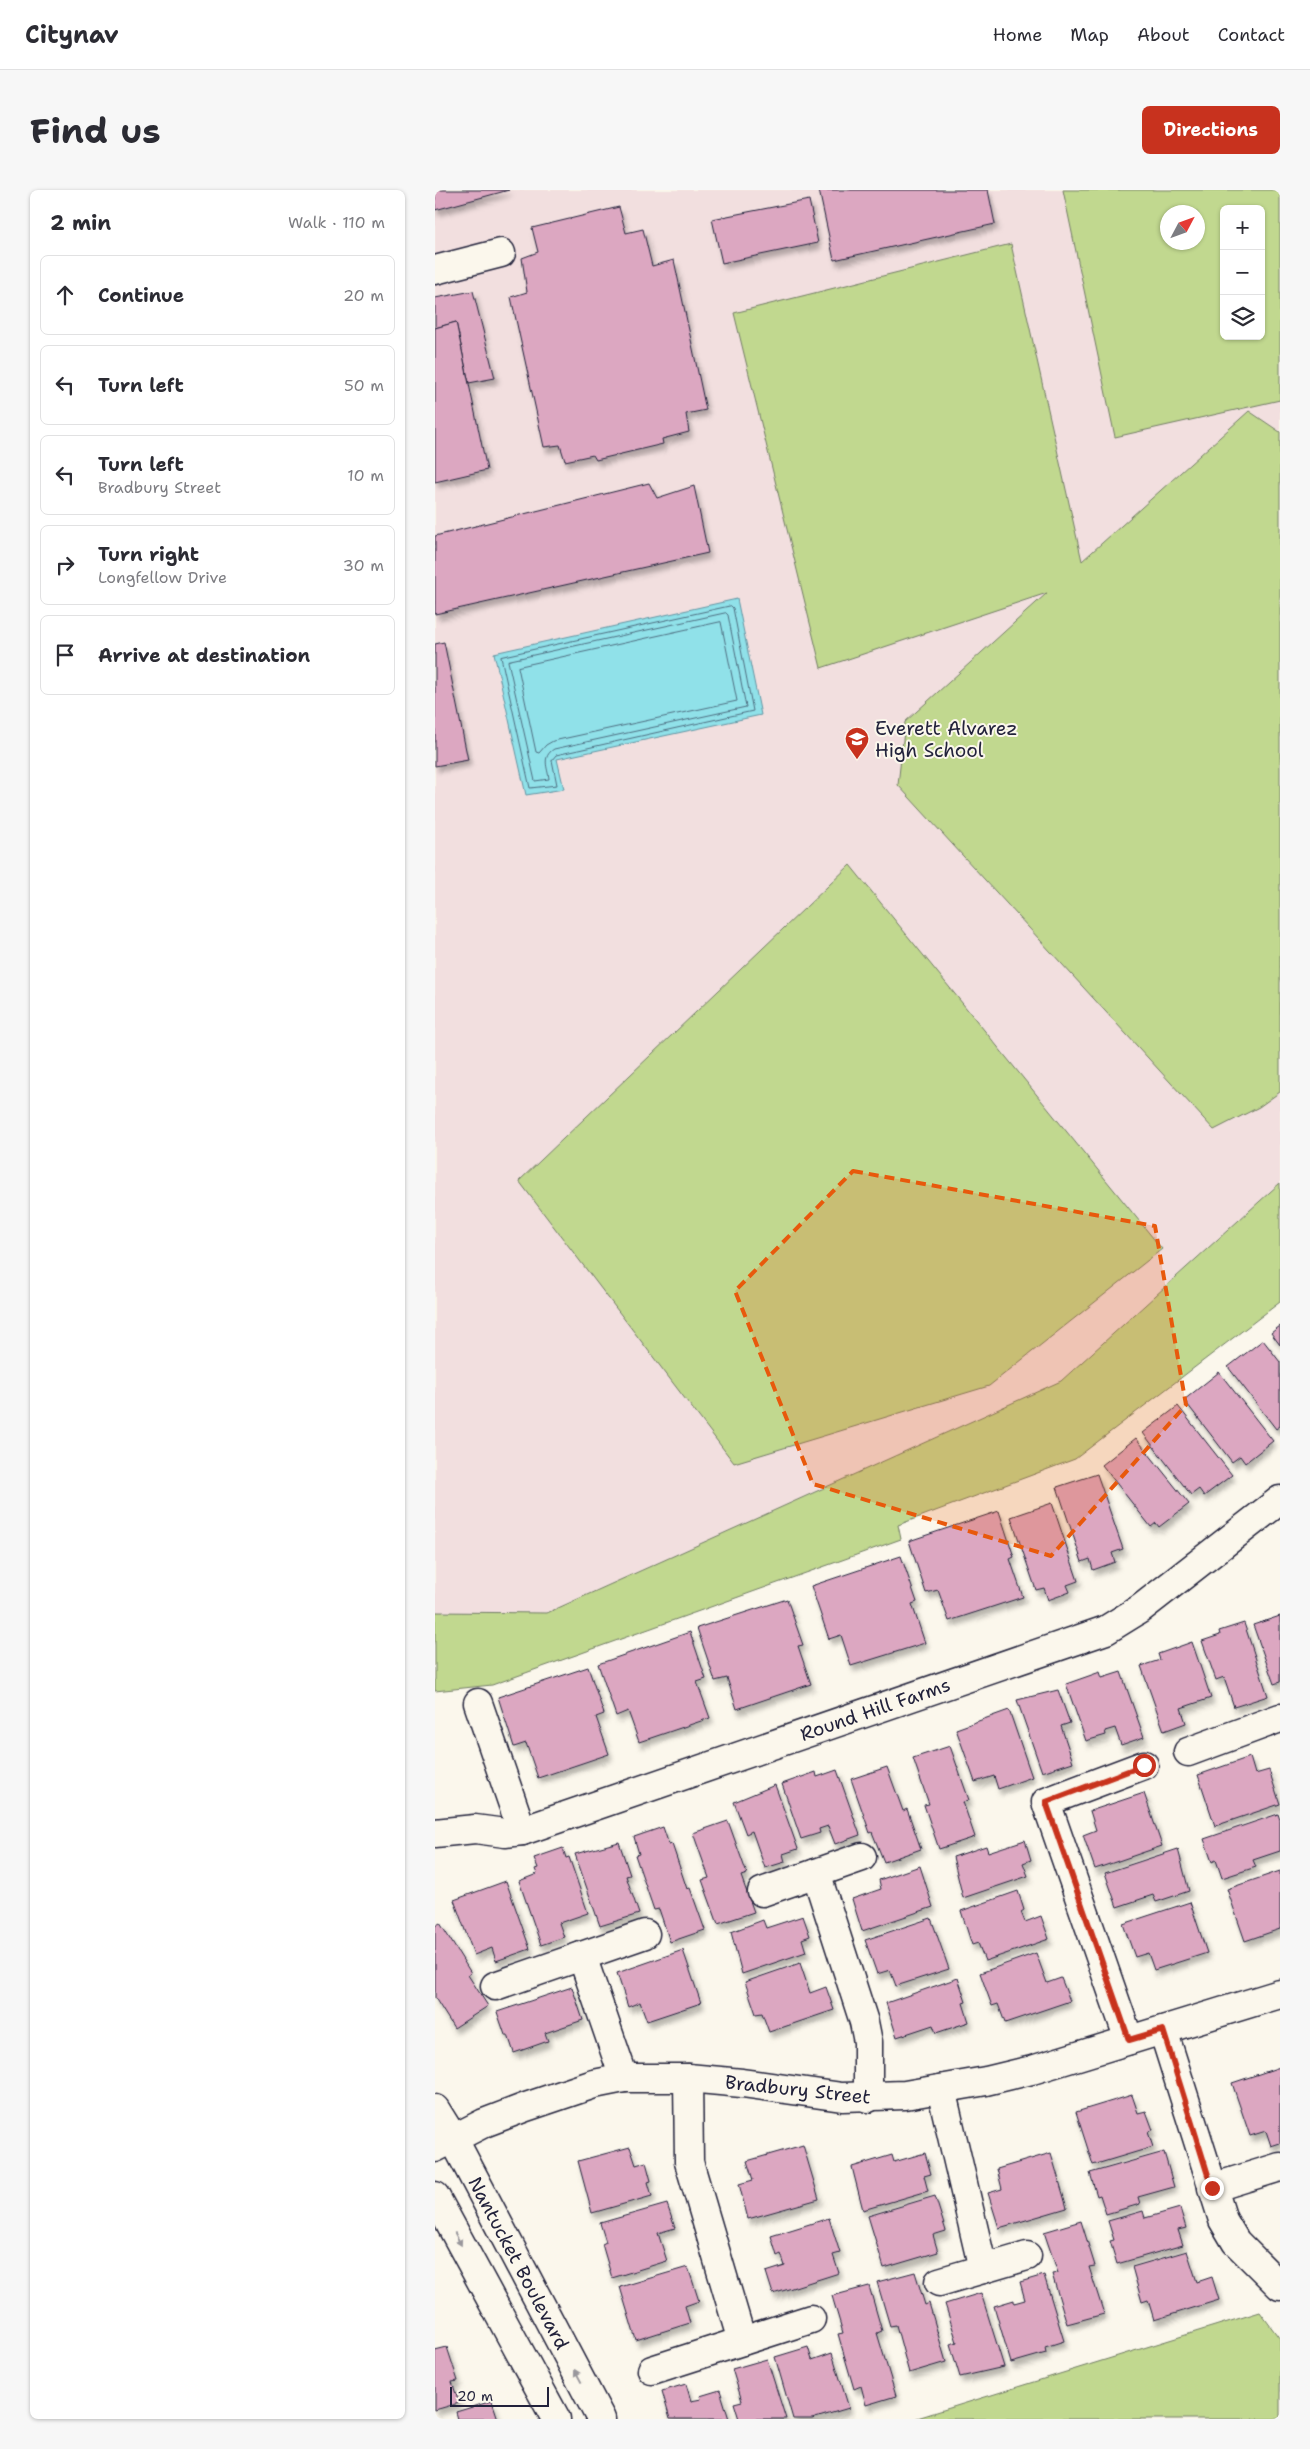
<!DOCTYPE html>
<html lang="en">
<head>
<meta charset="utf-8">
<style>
  body { margin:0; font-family:"Shantell Sans",sans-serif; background:#f7f7f7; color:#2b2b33 }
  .controls { position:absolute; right:15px; top:15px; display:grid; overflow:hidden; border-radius:8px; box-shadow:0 1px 4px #0004 }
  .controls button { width:45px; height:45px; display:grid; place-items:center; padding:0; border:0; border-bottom:1px solid #e1e1e2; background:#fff; color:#2b2b33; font:25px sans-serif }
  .compass { position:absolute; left:725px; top:15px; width:45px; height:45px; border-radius:50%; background:#fff; box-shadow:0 1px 4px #0004; rotate:49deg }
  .scale { position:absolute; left:15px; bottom:12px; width:99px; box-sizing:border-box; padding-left:5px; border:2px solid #22223b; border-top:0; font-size:14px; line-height:18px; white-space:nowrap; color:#22223b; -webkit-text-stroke:4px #fbf7ec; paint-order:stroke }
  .stop { position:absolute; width:15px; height:15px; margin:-11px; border:4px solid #c8321e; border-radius:50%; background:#fff }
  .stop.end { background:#c8321e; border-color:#fff; box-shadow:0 1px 5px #0008 }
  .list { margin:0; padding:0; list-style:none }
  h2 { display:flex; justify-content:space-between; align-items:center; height:65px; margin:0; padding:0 20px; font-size:21px }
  h2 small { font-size:16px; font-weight:400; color:#7c7c81 }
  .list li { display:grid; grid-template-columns:32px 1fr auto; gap:15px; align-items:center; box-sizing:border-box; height:80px; margin:0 10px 10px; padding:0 10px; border:1px solid #e1e1e2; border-radius:8px }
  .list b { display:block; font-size:19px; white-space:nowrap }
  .list p { margin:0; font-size:16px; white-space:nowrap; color:#7c7c81 }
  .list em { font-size:16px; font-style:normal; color:#7c7c81 }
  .icon { flex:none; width:28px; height:28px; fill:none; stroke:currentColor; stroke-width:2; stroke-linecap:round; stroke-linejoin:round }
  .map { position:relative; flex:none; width:845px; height:2229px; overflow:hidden; border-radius:8px }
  header { display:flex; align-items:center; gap:30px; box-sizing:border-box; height:70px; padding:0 25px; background:#fff; border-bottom:1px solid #e1e1e2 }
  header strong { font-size:24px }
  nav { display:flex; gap:28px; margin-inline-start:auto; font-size:18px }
  .intro { display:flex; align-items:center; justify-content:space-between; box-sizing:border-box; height:120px; padding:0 30px }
  h1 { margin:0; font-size:35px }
  .button { padding:12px 22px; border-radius:8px; background:#c8321e; color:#fff; font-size:18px; font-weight:700 }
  main { display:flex; gap:30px; padding:0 30px }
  aside { flex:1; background:#fff; border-radius:8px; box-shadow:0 1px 4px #0004 }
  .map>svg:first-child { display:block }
  .built { fill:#f2dfdf; fill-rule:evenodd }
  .green { fill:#c1d88f; stroke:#727d65; fill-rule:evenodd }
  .water { fill:#90e1e9; stroke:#6495a3 }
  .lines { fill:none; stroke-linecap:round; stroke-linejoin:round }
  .shore { stroke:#4e6e81; stroke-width:1 }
  .building { fill:#dca7c1; stroke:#22223b; filter:url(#shadow) }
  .minor-casing { stroke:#22223b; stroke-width:31 }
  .minor { stroke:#fbf7ec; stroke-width:28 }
  .oneway { fill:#99979c }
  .route { stroke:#c8321e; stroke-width:6 }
  .marked { fill:#e8590c; fill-opacity:0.2; stroke:#e8590c; stroke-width:4; stroke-dasharray:10 6; stroke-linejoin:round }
  .labels { text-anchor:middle; stroke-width:4; stroke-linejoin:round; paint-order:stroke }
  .poi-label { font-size:19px; fill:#22223b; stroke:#fbf7ec; text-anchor:start }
  .street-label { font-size:19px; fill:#22223b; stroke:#fbf7ec }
</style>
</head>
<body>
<header>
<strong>Citynav</strong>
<nav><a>Home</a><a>Map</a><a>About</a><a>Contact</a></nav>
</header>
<div class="intro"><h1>Find us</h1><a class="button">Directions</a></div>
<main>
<aside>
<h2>2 min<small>Walk · 110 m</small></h2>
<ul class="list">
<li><svg class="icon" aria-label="ahead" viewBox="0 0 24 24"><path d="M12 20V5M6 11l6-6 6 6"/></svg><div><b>Continue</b></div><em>20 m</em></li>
<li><svg class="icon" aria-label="left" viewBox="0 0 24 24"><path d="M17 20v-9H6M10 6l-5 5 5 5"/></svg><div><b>Turn left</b></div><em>50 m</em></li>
<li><svg class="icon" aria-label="left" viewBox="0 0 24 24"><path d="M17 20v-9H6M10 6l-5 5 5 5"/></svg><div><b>Turn left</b><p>Bradbury Street</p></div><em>10 m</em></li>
<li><svg class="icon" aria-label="right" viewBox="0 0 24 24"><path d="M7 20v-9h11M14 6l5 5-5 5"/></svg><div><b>Turn right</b><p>Longfellow Drive</p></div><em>30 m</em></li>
<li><svg class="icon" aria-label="arrive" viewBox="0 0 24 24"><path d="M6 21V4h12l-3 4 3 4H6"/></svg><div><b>Arrive at destination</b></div></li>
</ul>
</aside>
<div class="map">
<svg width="845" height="2229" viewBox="0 0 845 2229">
  <defs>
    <filter id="shadow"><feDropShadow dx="3" dy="5.5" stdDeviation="2.5" flood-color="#0004"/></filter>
  </defs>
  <rect width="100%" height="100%" fill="#fbf7ec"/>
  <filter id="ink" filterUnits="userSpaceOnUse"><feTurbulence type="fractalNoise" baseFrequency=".02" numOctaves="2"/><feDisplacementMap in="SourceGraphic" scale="10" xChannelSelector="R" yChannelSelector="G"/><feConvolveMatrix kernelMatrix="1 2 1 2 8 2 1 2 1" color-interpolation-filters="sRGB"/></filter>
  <g filter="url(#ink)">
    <path class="built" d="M0,0H845V993L626,1191L112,1423L0,1422ZM789,19H826V146H789ZM732,22H762V52H732Z"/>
    <g class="green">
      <path d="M628,0H845V210L680,247ZM789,19H826V146H789ZM762,22V52H732V22Z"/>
      <polygon points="576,54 647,371 814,221 845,242 845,902 824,917 779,940 463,595 470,532 612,403 386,478 299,123"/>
      <polygon points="415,675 727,1059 554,1196 299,1273 84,991"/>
      <polygon points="845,993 845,1112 640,1269 463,1335 466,1349 57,1495 0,1501 0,1422 112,1423 626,1191"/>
      <polygon points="825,2122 845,2149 845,2229 479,2229"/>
    </g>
    <polygon class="water" points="302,409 326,525 122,569 129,599 91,605 59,463"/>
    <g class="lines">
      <g class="shore">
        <polygon points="296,416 298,418 318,521 121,565 117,570 122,595 95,598 66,467"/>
        <path d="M291,423L293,425L311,517L119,559C106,567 113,578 114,589L100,591L73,471Z"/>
        <polygon points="286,432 302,511 118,551 111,555 104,563 101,562 83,477"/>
      </g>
    </g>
    <g class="building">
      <polygon points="0,0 74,0 0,20"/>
      <polygon points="384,0 553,0 560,34 399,70"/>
      <polygon points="374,10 383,53 287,73 277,29"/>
      <polygon points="184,17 191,43 208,39 217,76 239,70 271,220 251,224 254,242 227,249 228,254 161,270 158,265 130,271 125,255 109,257 76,107 92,102 87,68 103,62 97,38"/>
      <polygon points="38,101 60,188 34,193 21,132 0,138 0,108"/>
      <polygon points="21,132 52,280 0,292 0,138"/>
      <polygon points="214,293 222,308 259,296 273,363 0,424 0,346"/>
      <polygon points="9,452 33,570 0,576 0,454"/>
      <polygon points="845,1136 845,1155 836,1143"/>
      <polygon points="828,1150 845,1172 845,1236 841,1239 793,1177"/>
      <polygon points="784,1182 838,1251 810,1273 805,1266 797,1272 749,1210"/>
      <polygon points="743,1216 797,1285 769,1306 764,1299 756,1305 708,1243"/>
      <polygon points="701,1248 754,1314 724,1337 721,1333 716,1337 667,1275"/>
      <polygon points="662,1284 688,1359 677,1363 680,1372 658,1380 655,1369 647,1372 622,1297"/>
      <polygon points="617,1313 643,1391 632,1395 635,1402 613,1410 609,1398 601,1400 576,1327"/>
      <polygon points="564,1321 579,1367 575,1369 588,1407 514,1431 503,1400 491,1403 474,1351"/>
      <polygon points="466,1366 482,1412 477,1414 490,1453 416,1476 406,1445 394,1449 376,1396"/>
      <polygon points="352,1409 368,1455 363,1456 376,1494 302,1519 292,1488 280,1491 262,1438"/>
      <polygon points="845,1426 845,1492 839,1494 818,1435"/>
      <polygon points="809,1433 833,1506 799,1517 789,1487 781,1490 767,1451 785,1445 784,1441"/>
      <polygon points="255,1442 271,1489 262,1492 275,1528 204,1552 193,1521 181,1526 163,1474"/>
      <polygon points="757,1452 776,1508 746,1518 751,1533 729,1541 706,1476 725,1470 723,1464"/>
      <polygon points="153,1477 169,1524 161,1527 174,1564 103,1588 91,1553 79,1557 63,1507"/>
      <polygon points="665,1482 667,1488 686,1482 709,1547 686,1555 680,1538 670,1541 671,1545 651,1551 631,1494"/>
      <polygon points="623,1500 635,1533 626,1536 638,1572 607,1582 582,1510"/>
      <polygon points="574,1520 597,1587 563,1599 559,1586 540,1592 521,1539"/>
      <polygon points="515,1556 534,1610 528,1612 540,1647 504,1659 489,1615 494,1614 478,1568"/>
      <polygon points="815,1567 820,1584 834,1580 845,1614 780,1636 763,1585"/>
      <polygon points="452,1577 468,1621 472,1619 486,1659 449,1672 437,1642 435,1643 416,1589"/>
      <polygon points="402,1580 425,1645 400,1654 393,1636 384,1639 385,1643 366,1649 347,1594 381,1582 382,1587"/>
      <polygon points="340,1595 363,1659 348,1664 350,1672 330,1678 317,1641 311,1644 299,1612"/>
      <polygon points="709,1603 727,1656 660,1679 648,1645 661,1640 655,1621"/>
      <polygon points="843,1624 845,1630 845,1661 818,1670 821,1677 787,1688 781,1670 777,1672 769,1649"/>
      <polygon points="293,1631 312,1684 306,1686 319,1722 283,1734 267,1690 274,1688 258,1643"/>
      <polygon points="228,1637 234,1655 237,1654 252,1699 255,1698 270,1740 235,1752 224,1719 219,1720 200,1665 204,1664 199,1647"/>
      <polygon points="590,1650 596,1670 588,1673 593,1686 528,1708 518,1667 551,1656 553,1662"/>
      <polygon points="184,1652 195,1685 191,1686 204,1724 165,1736 140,1664"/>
      <polygon points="128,1658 131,1668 134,1667 153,1723 124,1733 129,1747 106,1755 84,1691 102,1684 100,1679 103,1678 99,1668"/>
      <polygon points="743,1659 754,1701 721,1712 718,1705 682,1717 670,1683"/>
      <polygon points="485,1676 498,1717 427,1741 417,1709 446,1699 444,1690"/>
      <polygon points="845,1681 845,1739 810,1751 792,1699"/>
      <polygon points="71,1691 95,1759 61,1771 57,1758 39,1765 19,1710"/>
      <polygon points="583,1701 589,1720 586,1722 590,1732 606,1726 614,1749 550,1771 543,1753 537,1755 526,1721"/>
      <polygon points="755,1712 772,1763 719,1780 713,1763 700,1767 688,1734"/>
      <polygon points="368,1726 375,1746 367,1749 371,1762 307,1784 296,1742 328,1730 331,1738"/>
      <polygon points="496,1728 514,1779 461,1796 455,1780 442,1784 430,1750"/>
      <polygon points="5,1733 36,1783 33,1785 53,1816 19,1838 0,1808 0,1736"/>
      <polygon points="248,1760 266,1813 212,1831 205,1812 193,1817 182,1783"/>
      <polygon points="601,1763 612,1793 626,1788 635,1811 570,1833 563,1814 557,1816 545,1783"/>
      <polygon points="365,1773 375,1803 391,1797 399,1820 334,1842 327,1823 321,1824 310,1792"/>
      <polygon points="523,1788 531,1812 528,1813 534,1832 501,1843 498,1835 462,1847 451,1813"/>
      <polygon points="137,1797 148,1830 110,1843 113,1851 79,1863 73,1845 70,1845 62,1822"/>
      <polygon points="845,1877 845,1953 836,1956 831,1941 815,1946 797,1893"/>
      <polygon points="697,1905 703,1923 711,1921 718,1940 713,1942 718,1957 658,1975 641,1922"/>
      <polygon points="368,1955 384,2009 313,2029 304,1994 318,1990 312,1971"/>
      <polygon points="195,1957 201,1975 211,1972 216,1991 213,1992 217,2006 157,2023 143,1971"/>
      <polygon points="729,1962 739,1997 703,2007 705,2014 671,2024 665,2005 662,2006 655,1983"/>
      <polygon points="490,1963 496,1984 489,1986 493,2001 428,2020 417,1977 457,1965 459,1972"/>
      <polygon points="616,1963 632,2018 564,2038 553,2003 567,1999 562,1979"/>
      <polygon points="500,2006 511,2041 498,2045 503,2062 449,2078 433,2026"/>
      <polygon points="232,2014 240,2038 223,2043 232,2071 177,2088 167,2054 171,2052 165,2033"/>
      <polygon points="745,2018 751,2038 743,2040 748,2055 682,2074 675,2051 679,2050 673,2031 708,2021 710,2028"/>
      <polygon points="394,2028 405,2063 398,2065 404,2083 338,2104 331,2082 350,2076 346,2064 342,2066 336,2046"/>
      <polygon points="646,2031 660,2076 654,2077 669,2124 632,2134 617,2084 623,2083 609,2042"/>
      <polygon points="752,2061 762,2092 777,2087 784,2110 719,2130 713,2110 707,2112 697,2077"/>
      <polygon points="253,2077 264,2111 250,2116 255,2133 201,2150 185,2097"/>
      <polygon points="480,2082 490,2115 494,2113 511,2172 474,2183 461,2135 455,2136 442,2092"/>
      <polygon points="609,2085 629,2151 610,2157 611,2163 576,2173 559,2116 579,2110 579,2113 590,2110 585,2092"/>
      <polygon points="434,2096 447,2141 442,2143 461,2206 431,2215 426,2196 419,2199 403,2144 408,2143 397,2106"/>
      <polygon points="546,2103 569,2177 525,2187 515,2154 522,2152 510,2114"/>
      <polygon points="12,2157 23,2191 17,2192 24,2213 0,2220 0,2160"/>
      <polygon points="373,2157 377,2170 397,2163 414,2218 377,2229 358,2229 340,2167"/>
      <polygon points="332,2169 351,2229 304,2229 299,2213 307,2211 297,2179"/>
      <polygon points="251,2194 256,2211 266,2209 265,2206 285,2200 294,2229 235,2229 227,2201"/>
      <polygon points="57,2211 63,2229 23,2229 21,2222"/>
    </g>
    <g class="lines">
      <defs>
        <g id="minor">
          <polyline points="0,80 66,63"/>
          <polyline points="43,1513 87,1641"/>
          <polyline points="753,1562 845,1528"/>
          <polyline points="0,1643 40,1639 70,1643 87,1641 671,1440 705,1419 845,1310"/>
          <polyline points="381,1683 429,1832 433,1852 433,1908"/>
          <polyline points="327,1702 427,1667"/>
          <polyline points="147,1766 189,1888"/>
          <polyline points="60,1796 210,1744"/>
          <polyline points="728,1840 788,2030 801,2052 845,2096"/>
          <polyline points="694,1850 611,1612 709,1575"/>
          <polyline points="253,1888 254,1972 307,2151"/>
          <polyline points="506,1899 548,2079"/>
          <polyline points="0,1919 18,1948 166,2229"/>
          <polyline points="0,1958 49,1933 91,1917 159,1894 189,1888 253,1888 307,1893 407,1907 470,1905 551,1891 597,1880 845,1804"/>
          <polyline points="777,1998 845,1977"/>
          <polyline points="0,2006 121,2229"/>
          <polyline points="504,2092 592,2066"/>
          <polyline points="217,2180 376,2129"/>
        </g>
      </defs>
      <use href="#minor" class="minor-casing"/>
      <use href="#minor" class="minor"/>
    </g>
    <defs><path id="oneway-solid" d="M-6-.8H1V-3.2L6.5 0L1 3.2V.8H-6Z" transform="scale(1.25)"/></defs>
    <g class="oneway">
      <use href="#oneway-solid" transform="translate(23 2049) rotate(62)"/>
      <use href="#oneway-solid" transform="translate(143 2186) rotate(-118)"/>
    </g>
  </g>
  <g class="lines" filter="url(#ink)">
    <polyline class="route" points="709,1575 611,1612 694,1850 728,1840 777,1998"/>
  </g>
  <path class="marked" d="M418,981L720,1036L751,1215L616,1366L378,1294L300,1101Z"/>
  <defs>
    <symbol id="school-pin" viewBox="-11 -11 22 30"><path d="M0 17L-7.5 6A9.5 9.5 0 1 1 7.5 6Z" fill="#c8321e" stroke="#fbf7ec"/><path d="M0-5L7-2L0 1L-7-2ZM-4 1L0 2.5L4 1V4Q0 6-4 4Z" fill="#fff"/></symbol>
  </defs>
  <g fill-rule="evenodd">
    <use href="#school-pin" x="408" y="535" width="28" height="38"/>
  </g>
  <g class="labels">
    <g class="poi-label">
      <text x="440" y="545">Everett Alvarez<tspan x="440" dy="22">High School</tspan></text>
    </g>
    <g class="street-label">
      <text transform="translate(440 1519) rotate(-19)" y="7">Round Hill Farms</text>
      <text transform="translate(363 1899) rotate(6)" y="7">Bradbury Street</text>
      <text transform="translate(84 2073) rotate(62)" y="7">Nantucket Boulevard</text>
    </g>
  </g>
</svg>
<div class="controls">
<button>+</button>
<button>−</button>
<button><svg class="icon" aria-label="layers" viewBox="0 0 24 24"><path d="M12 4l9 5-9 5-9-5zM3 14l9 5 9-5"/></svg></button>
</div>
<svg class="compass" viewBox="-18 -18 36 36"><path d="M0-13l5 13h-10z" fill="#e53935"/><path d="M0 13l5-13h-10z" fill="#7c7c81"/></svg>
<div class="scale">20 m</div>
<div class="stop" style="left:709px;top:1575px"></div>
<div class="stop end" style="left:777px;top:1998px"></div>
</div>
</main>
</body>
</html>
